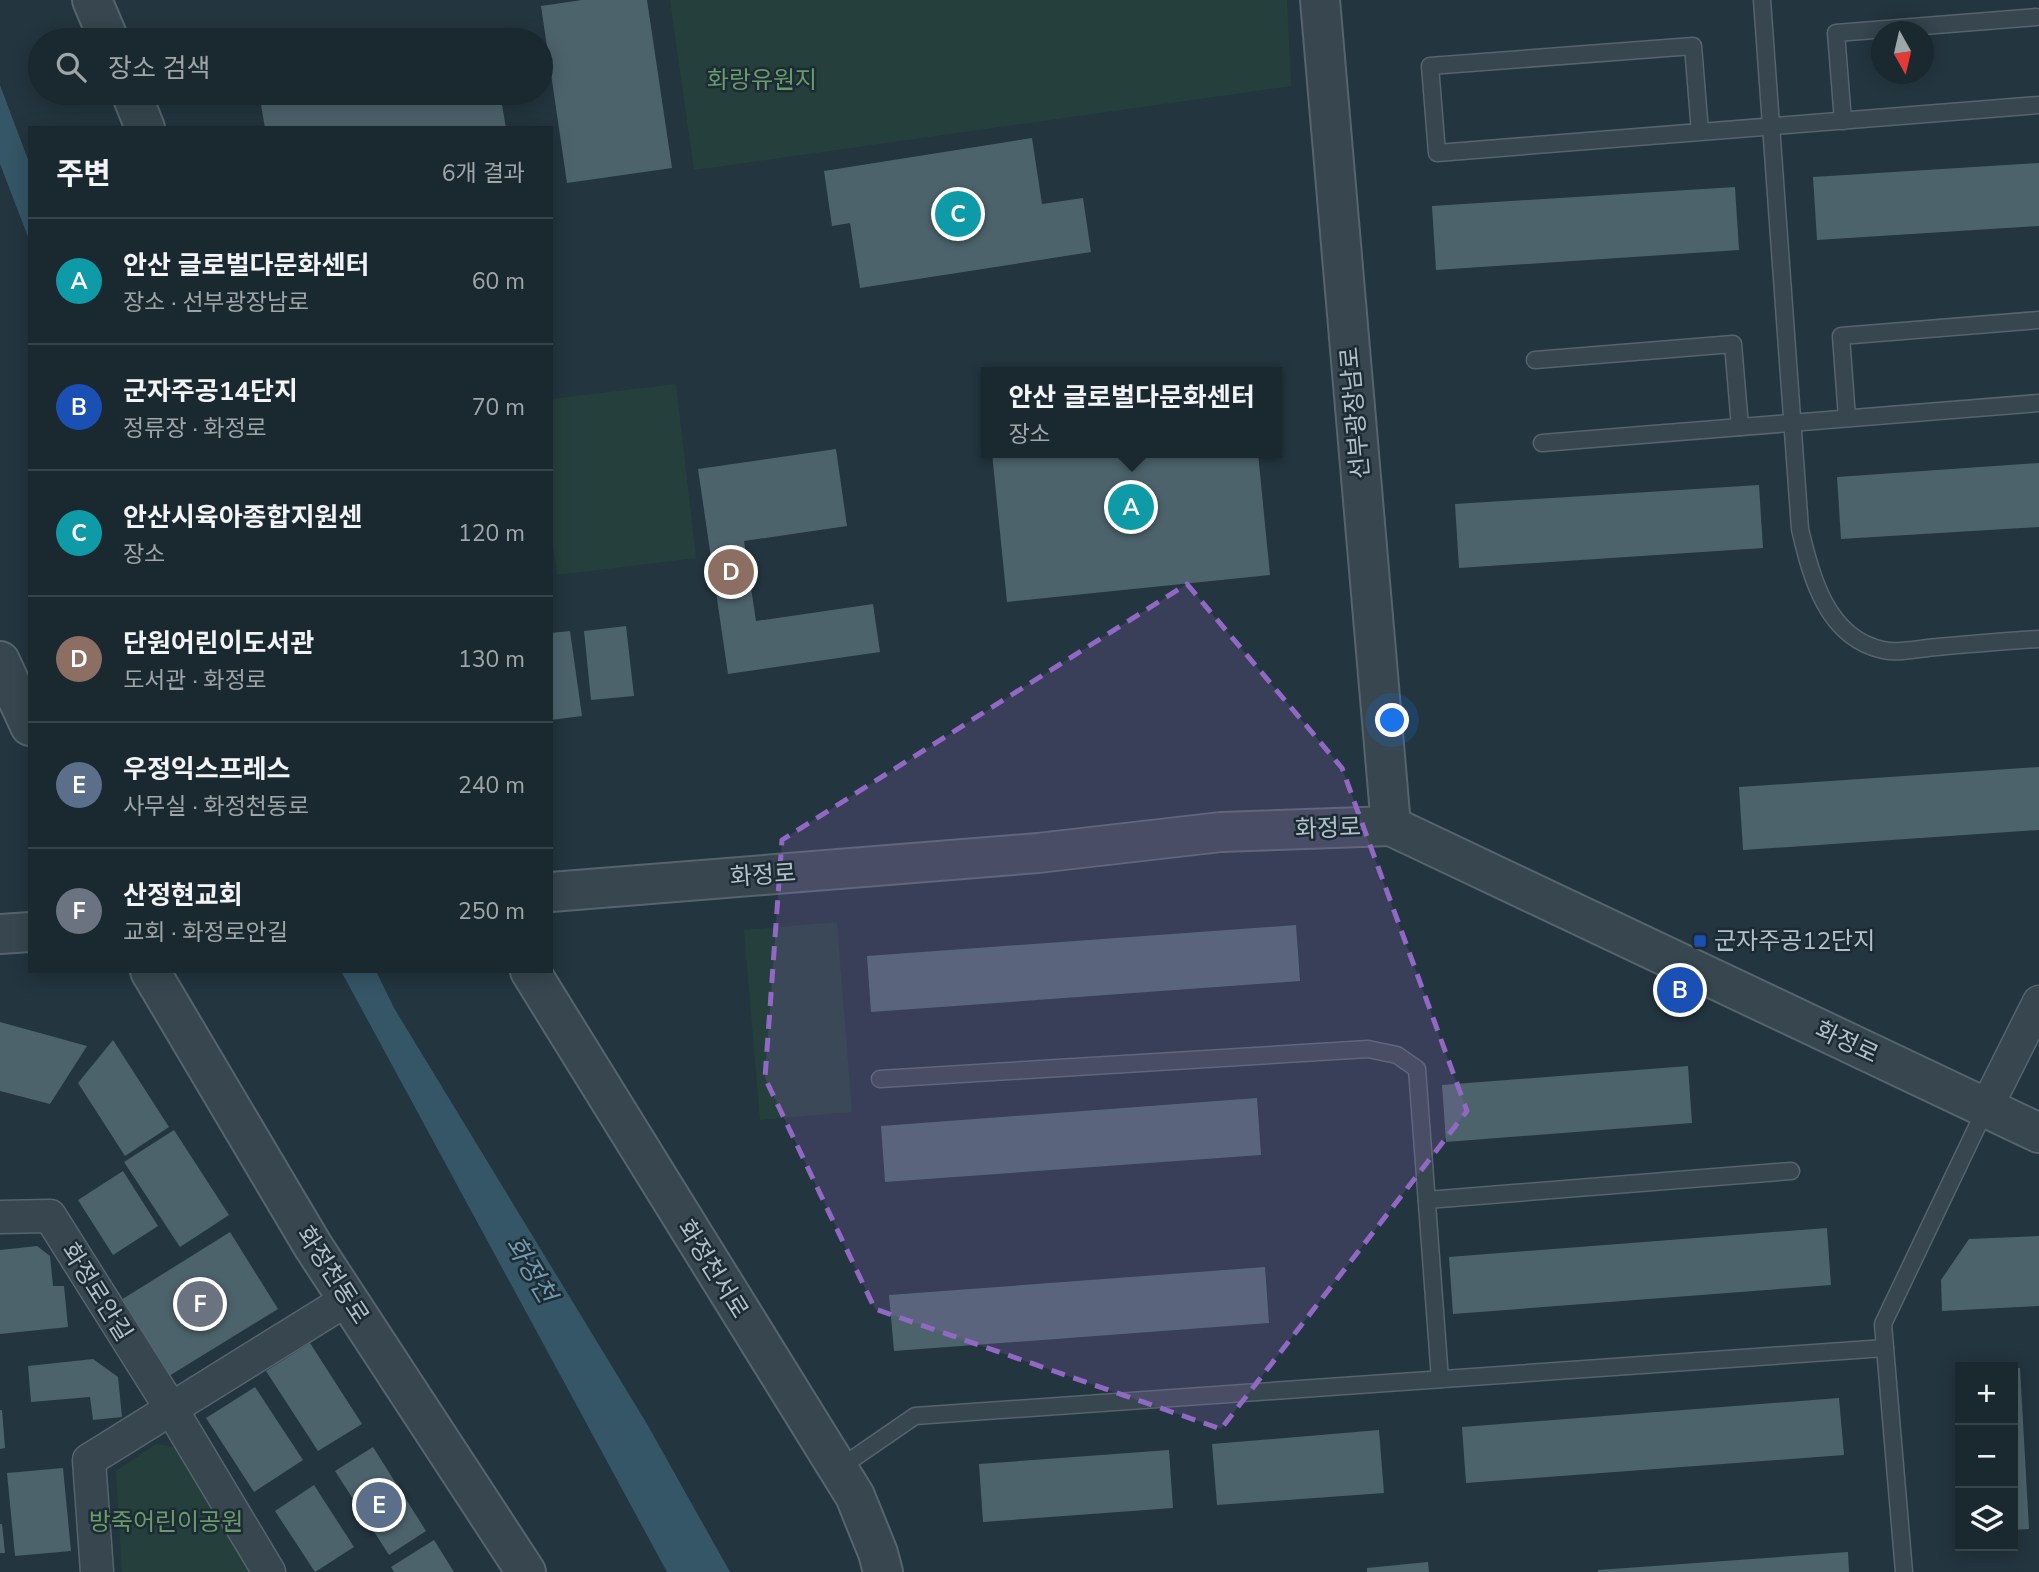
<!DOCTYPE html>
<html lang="ko">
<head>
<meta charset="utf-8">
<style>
  body { margin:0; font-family:"Nunito Sans","Noto Sans KR",sans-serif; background:#233037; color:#f1f3f6 }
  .controls { position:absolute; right:21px; bottom:21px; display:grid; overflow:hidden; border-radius:0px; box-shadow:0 4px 18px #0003 }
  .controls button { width:63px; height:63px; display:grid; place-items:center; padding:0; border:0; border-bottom:2px solid #38444b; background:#1a282f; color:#f1f3f6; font:35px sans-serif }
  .compass { position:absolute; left:1871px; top:21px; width:63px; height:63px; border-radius:50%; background:#1a282f; box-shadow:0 4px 18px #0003; rotate:172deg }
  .you { position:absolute; left:1393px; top:721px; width:24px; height:24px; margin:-18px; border:5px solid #fff; border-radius:50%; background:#1a73e8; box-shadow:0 0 0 10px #1a73e833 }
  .badge { display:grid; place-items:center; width:46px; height:46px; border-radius:50%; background:#bca0f2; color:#fff; font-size:23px; font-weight:700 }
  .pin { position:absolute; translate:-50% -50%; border:4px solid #fff; box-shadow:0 2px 7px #0006 }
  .popup { position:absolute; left:981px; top:367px; width:301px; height:91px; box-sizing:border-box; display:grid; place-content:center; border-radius:0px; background:#1a282f; filter:drop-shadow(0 2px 5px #0005); font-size:23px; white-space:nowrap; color:#9fa6aa }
  .popup b { font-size:26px; color:#f1f3f6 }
  .popup::after { content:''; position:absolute; left:50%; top:100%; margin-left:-14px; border:14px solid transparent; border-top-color:#1a282f }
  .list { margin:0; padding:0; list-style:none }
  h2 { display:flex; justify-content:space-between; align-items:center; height:91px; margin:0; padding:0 28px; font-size:30px }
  h2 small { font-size:23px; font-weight:400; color:#9fa6aa }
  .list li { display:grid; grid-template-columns:46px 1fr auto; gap:21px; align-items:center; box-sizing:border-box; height:126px; padding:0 28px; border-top:2px solid #38444b }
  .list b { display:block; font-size:26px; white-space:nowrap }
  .list p { margin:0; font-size:23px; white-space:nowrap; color:#9fa6aa }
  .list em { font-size:23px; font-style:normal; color:#9fa6aa }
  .icon { flex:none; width:38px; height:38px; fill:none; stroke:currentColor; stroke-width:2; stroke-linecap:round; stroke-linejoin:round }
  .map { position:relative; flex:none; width:2039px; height:1572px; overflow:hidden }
  .search { position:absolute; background:#1a282f; box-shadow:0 4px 18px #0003; left:28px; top:28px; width:525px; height:77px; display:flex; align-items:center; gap:18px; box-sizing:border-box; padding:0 24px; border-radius:38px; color:#9fa6aa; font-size:26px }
  .panel { position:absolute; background:#1a282f; box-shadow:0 4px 18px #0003; left:28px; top:126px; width:525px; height:847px; border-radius:0px }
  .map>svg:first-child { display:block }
  .green { fill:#25403c }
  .water { fill:#355666 }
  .building { fill:#4d636c }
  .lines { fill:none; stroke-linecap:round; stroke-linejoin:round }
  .service-casing { stroke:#55646d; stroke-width:19 }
  .minor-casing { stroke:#55646d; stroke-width:35 }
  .tertiary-casing { stroke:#55646d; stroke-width:42 }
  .service { stroke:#37464f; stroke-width:16 }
  .minor { stroke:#37464f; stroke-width:32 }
  .tertiary { stroke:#37464f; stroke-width:38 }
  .marked { fill:#9168c3; fill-opacity:0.2; stroke:#9168c3; stroke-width:5; stroke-dasharray:14 9; stroke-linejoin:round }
  .transit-dot { fill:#1a4fb4; stroke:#1c2b34; stroke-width:2.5 }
  .labels { text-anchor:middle; stroke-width:5; stroke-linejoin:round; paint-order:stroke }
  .park-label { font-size:24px; fill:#699c69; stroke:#1c2b34 }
  .street-label { font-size:24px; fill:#b3c1ca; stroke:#1c2b34 }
  .poi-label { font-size:24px; fill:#b3c1ca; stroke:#1c2b34; text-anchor:start }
  .water-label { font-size:26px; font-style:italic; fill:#719aae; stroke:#1c2b34 }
</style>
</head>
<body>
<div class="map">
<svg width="2039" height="1572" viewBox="0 0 2039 1572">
  <rect width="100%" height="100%" fill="#23353f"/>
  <g class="green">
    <polygon points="670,0 1287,0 1291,86 694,170"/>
    <polygon points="676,384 696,558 557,575 551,528 551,399"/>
    <polygon points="837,922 852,1112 760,1120 744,930"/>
    <polygon points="156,1444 175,1447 253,1572 122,1572 116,1471"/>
  </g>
  <g class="water">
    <polygon points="0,85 30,165 30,242 0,164"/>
    <polygon points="341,971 376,971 394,1008 647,1424 730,1572 667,1572"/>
  </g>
  <g class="building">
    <polygon points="582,0 647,0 672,168 567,183 541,6"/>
    <polygon points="489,31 491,40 447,40 447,39"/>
    <polygon points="259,93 500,93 506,128 265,128"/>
    <polygon points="1032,138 1042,204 1083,198 1091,252 860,288 850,223 832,226 824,171"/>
    <polygon points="2039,163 2039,226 1817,240 1813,177"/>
    <polygon points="1735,187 1739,250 1436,270 1432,206"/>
    <polygon points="836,449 847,526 744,541 756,621 873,604 880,652 728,674 698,469"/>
    <polygon points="992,453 1258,453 1270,575 1007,602"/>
    <polygon points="2039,463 2039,527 1841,539 1837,477"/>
    <polygon points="1759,485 1763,548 1459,568 1455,504"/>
    <polygon points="626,626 634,696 591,700 584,631"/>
    <polygon points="570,631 582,716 551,720 551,633"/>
    <polygon points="2039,767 2039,830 1743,850 1739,787"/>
    <polygon points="1296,925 1300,981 871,1012 867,956"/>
    <polygon points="0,1022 87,1046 50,1104 0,1091"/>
    <polygon points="113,1040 169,1127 125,1156 78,1083"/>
    <polygon points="1688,1066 1692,1123 1446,1142 1442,1085"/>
    <polygon points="1257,1098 1261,1155 885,1182 881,1126"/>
    <polygon points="174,1130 229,1215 180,1247 124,1162"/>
    <polygon points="123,1171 158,1226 113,1255 78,1200"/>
    <polygon points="1827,1228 1831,1285 1453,1314 1449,1257"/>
    <polygon points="230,1232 278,1309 169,1376 121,1300"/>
    <polygon points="2039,1236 2039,1306 1942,1311 1941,1280 1969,1239"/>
    <polygon points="37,1246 50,1256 53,1286 64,1286 68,1327 0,1334 0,1250"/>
    <polygon points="1265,1267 1269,1323 894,1351 889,1295"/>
    <polygon points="310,1343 362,1424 318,1451 266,1371"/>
    <polygon points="93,1359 118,1377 122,1417 93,1420 90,1397 31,1402 28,1366"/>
    <polygon points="2013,1368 2020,1368 2029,1529 2013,1530"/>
    <polygon points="255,1387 303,1460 254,1492 206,1418"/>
    <polygon points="1839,1398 1844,1455 1466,1483 1462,1427"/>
    <polygon points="0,1410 2,1410 5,1448 0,1449"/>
    <polygon points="1379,1430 1384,1493 1217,1505 1212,1444"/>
    <polygon points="373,1447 426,1531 389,1555 335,1471"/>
    <polygon points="1169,1450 1173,1508 983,1522 979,1464"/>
    <polygon points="63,1468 71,1551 15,1556 7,1473"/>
    <polygon points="314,1485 354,1547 315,1572 275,1511"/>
    <polygon points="0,1524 2,1524 5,1553 0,1553"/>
    <polygon points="434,1540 454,1572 394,1572 391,1567"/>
    <polygon points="1848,1552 1849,1572 1598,1572 1598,1570"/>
    <polygon points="1428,1562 1429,1572 1367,1572 1367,1568"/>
  </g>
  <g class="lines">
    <defs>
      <g id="service">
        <path d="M1762,0L1800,529C1811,577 1827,638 1883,650C1899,654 1921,648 1937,647C1971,644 2005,641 2039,639"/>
        <polyline points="1843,121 1836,33 2036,17"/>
        <polyline points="1700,132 1693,46 1430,66 1437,153 2039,105"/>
        <polyline points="1535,360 1733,344 1740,427"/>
        <polyline points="1847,418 1841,336 2039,320"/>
        <polyline points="1542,443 2039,403"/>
        <polyline points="880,1079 1368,1049 1397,1055 1417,1069 1440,1379"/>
        <polyline points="1427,1200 1791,1171"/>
        <polyline points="838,1469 915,1416 1885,1348"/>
        <polyline points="1904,1572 1883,1324 1986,1108"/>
      </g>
      <g id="minor">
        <polyline points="1986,1108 2039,1002"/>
        <polyline points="0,1217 50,1216 172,1410 269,1572"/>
        <polyline points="97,1572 89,1460 348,1299"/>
      </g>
      <g id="tertiary">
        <polyline points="92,0 109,40"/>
        <polyline points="1320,0 1391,826"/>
        <polyline points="131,93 145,128"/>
        <polyline points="0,661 30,726"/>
        <polyline points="551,892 1038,853 1221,832 1391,826 2039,1133"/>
        <polyline points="0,934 30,932"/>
        <polyline points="150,971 313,1246 526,1572"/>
        <polyline points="530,971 855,1496 878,1553 883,1572"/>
      </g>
    </defs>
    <use href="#service" class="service-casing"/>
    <use href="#minor" class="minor-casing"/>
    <use href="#tertiary" class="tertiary-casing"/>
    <use href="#service" class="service"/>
    <use href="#minor" class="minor"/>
    <use href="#tertiary" class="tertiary"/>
  </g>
  <path class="marked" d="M1187,584L1342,768L1467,1111L1221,1429L875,1309L765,1078L782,840Z"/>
  <rect class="transit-dot" x="1693" y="934" width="14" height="14" rx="3.5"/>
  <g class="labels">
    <g class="park-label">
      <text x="762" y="88">화랑유원지</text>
      <text x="166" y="1530">방죽어린이공원</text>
    </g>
    <g class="street-label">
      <text transform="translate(1355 413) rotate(-95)" y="8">선부광장남로</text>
      <text transform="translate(1328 828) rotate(-2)" y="8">화정로</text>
      <text transform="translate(763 875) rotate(-4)" y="8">화정로</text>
      <text transform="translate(1847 1042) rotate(25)" y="8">화정로</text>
      <text transform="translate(713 1269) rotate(58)" y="8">화정천서로</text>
      <text transform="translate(333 1275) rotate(57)" y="8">화정천동로</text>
      <text transform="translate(97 1292) rotate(58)" y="8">화정로안길</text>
    </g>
    <g class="poi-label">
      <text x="1714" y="949">군자주공12단지</text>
    </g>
    <g class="water-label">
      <text transform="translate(531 1269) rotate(59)" y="9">화정천</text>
    </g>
  </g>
</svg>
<div class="controls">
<button>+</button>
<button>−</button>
<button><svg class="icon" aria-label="layers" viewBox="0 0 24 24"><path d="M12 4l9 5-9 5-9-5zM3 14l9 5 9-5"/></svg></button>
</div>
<svg class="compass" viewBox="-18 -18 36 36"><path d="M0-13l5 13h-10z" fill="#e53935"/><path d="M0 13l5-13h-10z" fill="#9fa6aa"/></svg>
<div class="you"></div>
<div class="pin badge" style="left:1131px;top:507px;background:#0f9aa8">A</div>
<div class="popup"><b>안산 글로벌다문화센터</b>장소</div>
<div class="pin badge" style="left:1680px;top:990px;background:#1a4fb4">B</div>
<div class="pin badge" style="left:958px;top:214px;background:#0f9aa8">C</div>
<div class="pin badge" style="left:731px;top:572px;background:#8d6e63">D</div>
<div class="pin badge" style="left:379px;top:1505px;background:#5c6f8a">E</div>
<div class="pin badge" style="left:200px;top:1304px;background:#6b7280">F</div>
<div class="search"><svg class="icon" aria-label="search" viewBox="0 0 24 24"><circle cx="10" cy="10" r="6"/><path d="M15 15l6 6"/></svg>장소 검색</div>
<section class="panel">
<h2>주변<small>6개 결과</small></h2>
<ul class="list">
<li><span class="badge" style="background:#0f9aa8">A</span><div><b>안산 글로벌다문화센터</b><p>장소 · 선부광장남로</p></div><em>60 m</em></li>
<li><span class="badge" style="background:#1a4fb4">B</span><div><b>군자주공14단지</b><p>정류장 · 화정로</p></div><em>70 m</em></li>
<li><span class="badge" style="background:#0f9aa8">C</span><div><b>안산시육아종합지원센</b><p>장소</p></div><em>120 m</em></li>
<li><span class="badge" style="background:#8d6e63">D</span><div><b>단원어린이도서관</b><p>도서관 · 화정로</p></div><em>130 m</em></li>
<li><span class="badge" style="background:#5c6f8a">E</span><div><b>우정익스프레스</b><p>사무실 · 화정천동로</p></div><em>240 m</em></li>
<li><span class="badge" style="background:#6b7280">F</span><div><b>산정현교회</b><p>교회 · 화정로안길</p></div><em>250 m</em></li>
</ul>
</section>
</div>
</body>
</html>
